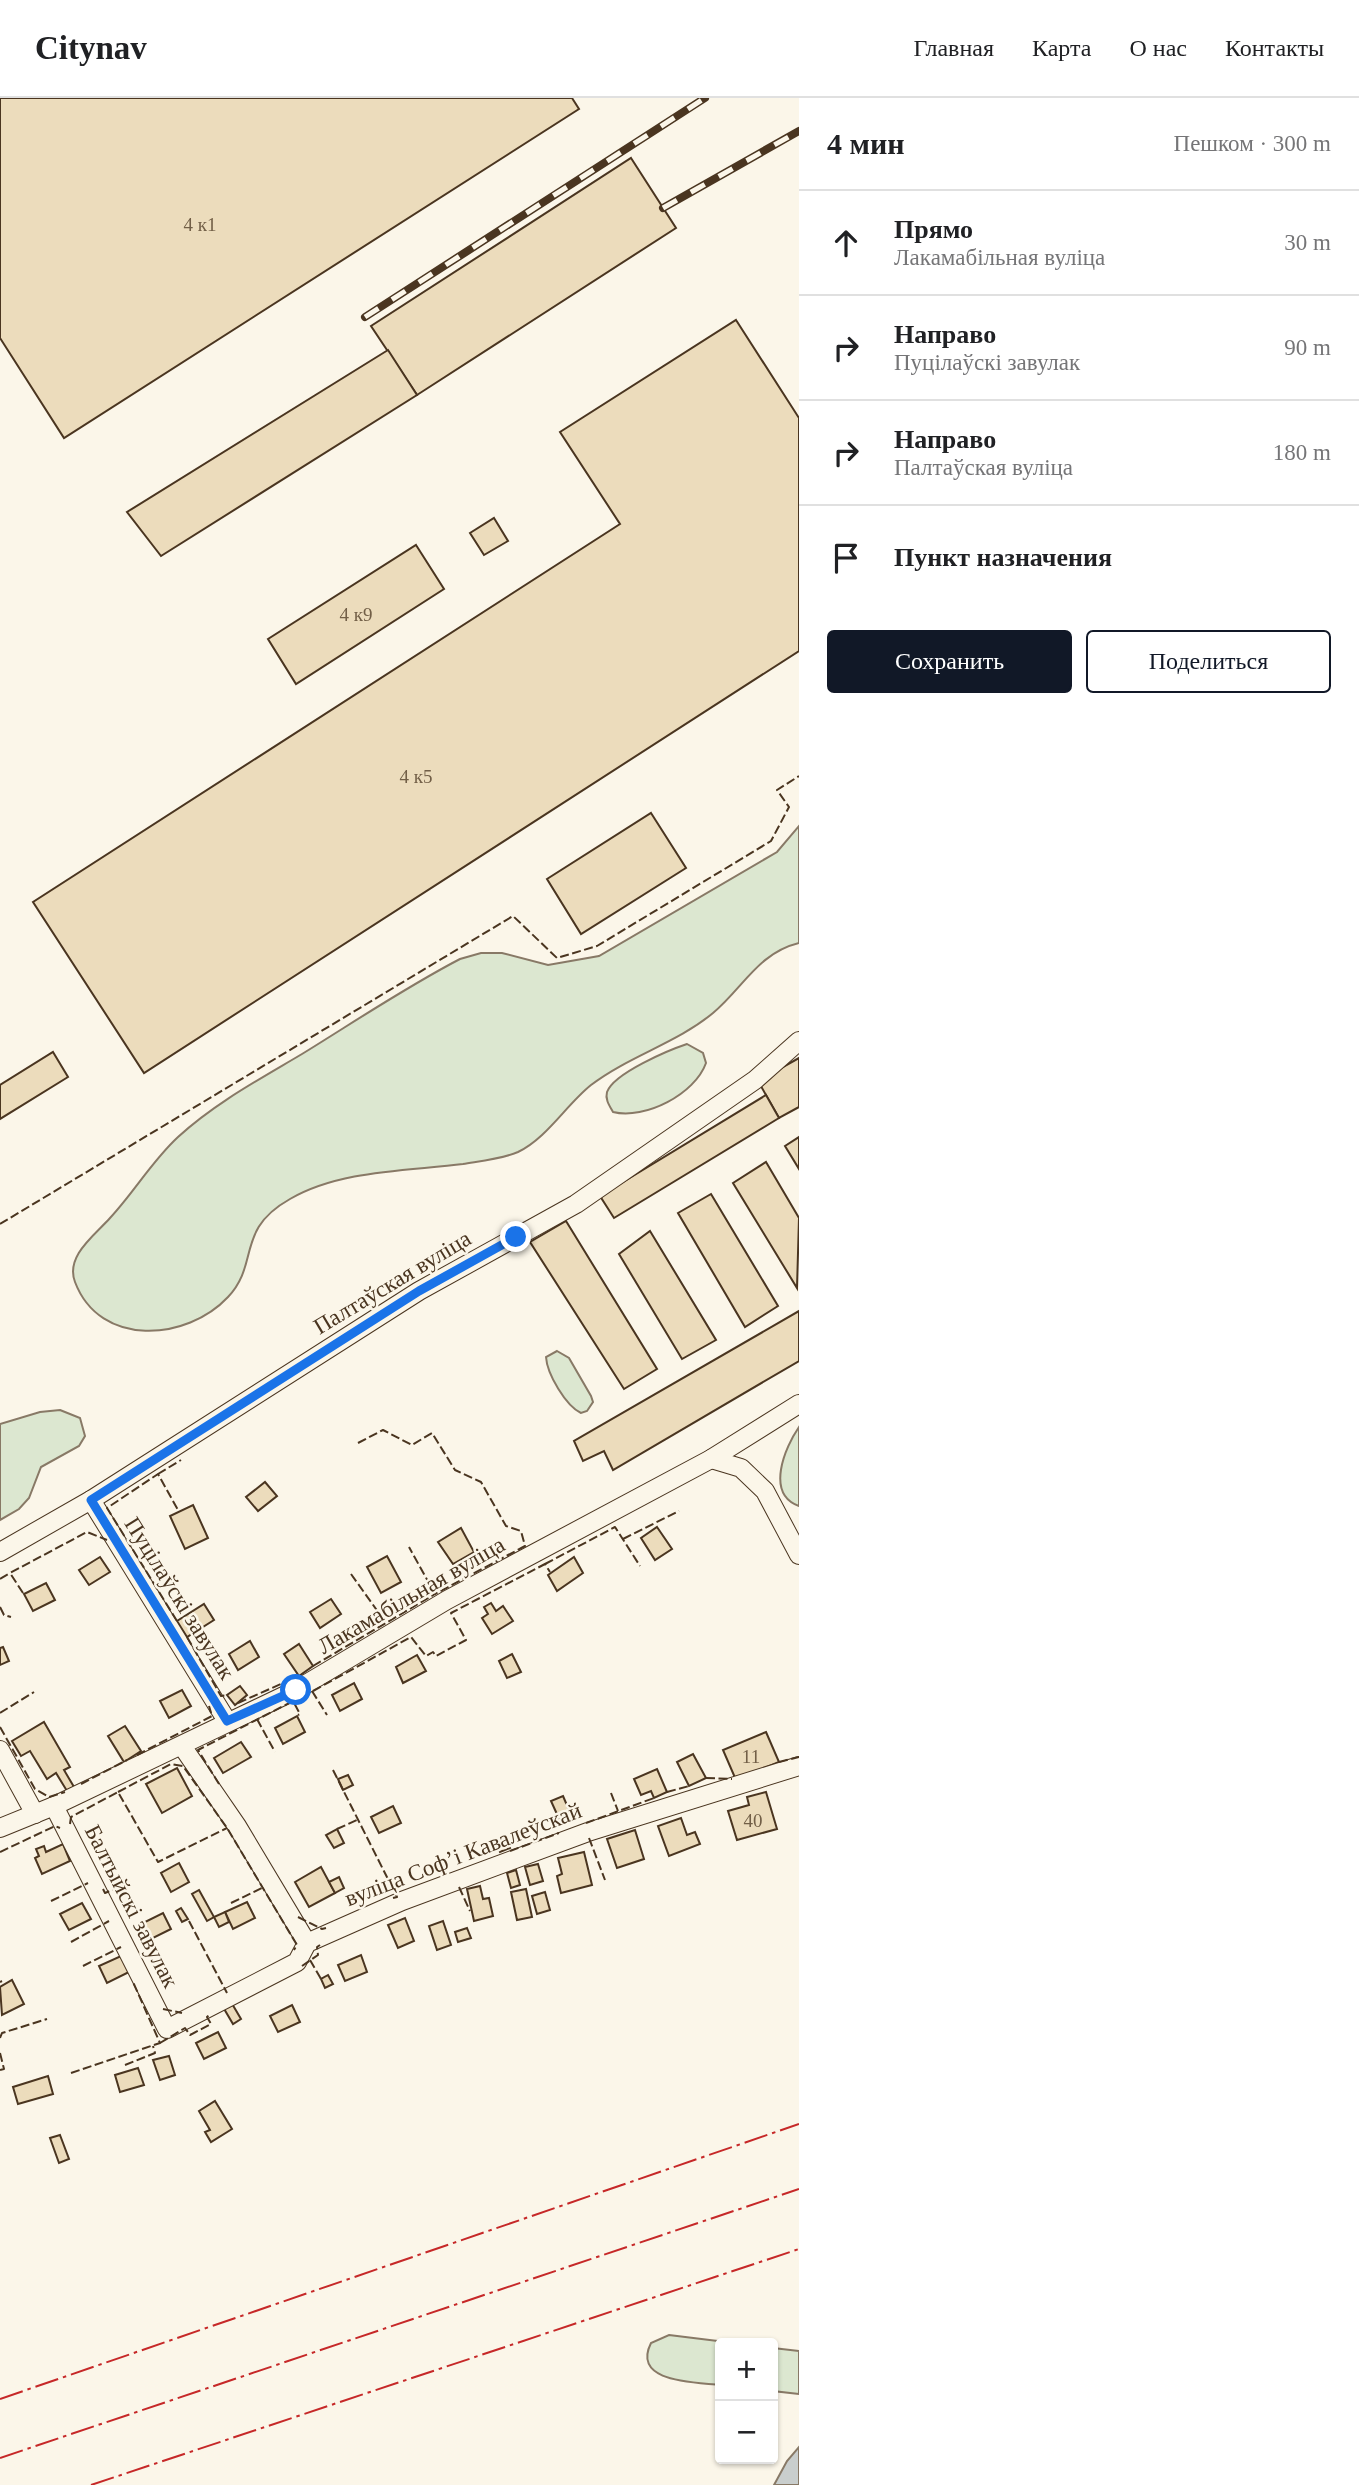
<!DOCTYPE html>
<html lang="ru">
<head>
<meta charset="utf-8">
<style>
  body { margin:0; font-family:Georgia,serif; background:#f2f2f2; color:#202124 }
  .controls { position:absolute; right:21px; bottom:21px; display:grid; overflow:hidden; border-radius:7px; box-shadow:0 2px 5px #0004 }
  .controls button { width:63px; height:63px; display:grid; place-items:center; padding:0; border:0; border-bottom:2px solid #e0e0e0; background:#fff; color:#202124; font:35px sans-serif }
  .stop { position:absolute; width:21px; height:21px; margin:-16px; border:5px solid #1a73e8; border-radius:50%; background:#fff }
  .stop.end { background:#1a73e8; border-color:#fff; box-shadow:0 2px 7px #0008 }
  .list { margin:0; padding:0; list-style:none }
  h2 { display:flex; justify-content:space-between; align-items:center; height:91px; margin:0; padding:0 28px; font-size:30px }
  h2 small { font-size:23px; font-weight:400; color:#757577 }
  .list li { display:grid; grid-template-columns:46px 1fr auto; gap:21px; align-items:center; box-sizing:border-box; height:105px; padding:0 28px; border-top:2px solid #e0e0e0 }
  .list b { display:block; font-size:26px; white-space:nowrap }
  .list p { margin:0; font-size:23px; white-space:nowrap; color:#757577 }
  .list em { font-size:23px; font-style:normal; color:#757577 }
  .actions { display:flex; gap:14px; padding:21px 28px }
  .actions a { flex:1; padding:16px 0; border:2px solid #111827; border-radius:7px; text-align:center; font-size:24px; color:#111827 }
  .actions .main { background:#111827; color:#fff }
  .icon { flex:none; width:38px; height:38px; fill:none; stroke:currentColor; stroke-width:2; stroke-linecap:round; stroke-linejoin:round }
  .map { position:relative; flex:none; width:799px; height:2387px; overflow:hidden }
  header { display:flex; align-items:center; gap:42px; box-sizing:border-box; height:98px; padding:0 35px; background:#fff; border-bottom:2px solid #e0e0e0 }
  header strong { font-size:33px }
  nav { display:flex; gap:38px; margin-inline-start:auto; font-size:24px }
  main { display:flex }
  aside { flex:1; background:#fff }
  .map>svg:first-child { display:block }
  .green { fill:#dce7d0; stroke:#887966; stroke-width:2 }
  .water { fill:#c9cecd; stroke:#887966; stroke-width:2 }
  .building { fill:#ecdcbc; stroke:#4a3520; stroke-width:2 }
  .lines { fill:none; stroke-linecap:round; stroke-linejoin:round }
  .street-casing { stroke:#4a3520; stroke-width:20 }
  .street { stroke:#fbf6e9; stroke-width:18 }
  .rail-casing { stroke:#4a3520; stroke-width:8 }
  .rail { stroke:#fbf6e9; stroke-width:5; stroke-dasharray:16; stroke-linecap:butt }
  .fence { stroke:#4a3520; stroke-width:2; stroke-dasharray:9 3.5; stroke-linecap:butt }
  .power { stroke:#c62828; stroke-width:2; stroke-dasharray:24 5 3.5 5; stroke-linecap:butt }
  .route { stroke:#1a73e8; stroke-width:9 }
  .labels { text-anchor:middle; stroke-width:5; stroke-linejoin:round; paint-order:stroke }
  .number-label { font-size:19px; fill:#725f47 }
  .street-label { font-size:23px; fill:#4a3520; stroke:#fbf6e9 }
</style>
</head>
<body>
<header>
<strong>Citynav</strong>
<nav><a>Главная</a><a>Карта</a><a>О нас</a><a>Контакты</a></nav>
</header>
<main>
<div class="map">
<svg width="799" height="2387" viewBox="0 0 799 2387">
  <rect width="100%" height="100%" fill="#fbf6e9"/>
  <g class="green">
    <path d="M799,728V845C758,855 743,890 713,915C677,945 629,958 591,987C566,1007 547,1040 518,1054C502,1061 481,1063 463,1066C407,1073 340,1072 290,1101C235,1132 260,1165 228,1199C187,1243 100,1250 75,1184C65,1158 95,1137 110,1120C135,1093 152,1063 178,1039C215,1005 260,981 302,956C354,924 406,889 460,861L481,855H502L548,867L599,858L777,754Z"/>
    <path d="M687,946L703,955L706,965C695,996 645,1022 613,1014C609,1007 605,1001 607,994C614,975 669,952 687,946Z"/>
    <path d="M557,1253L569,1260L591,1298L593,1304L587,1313L581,1315C566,1308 547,1276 546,1259Z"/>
    <polygon points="60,1312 80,1320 85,1338 79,1348 41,1369 29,1400 19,1411 0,1422 0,1326 40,1314"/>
    <path d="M799,1329V1408C765,1396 785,1349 799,1329Z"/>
    <path d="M669,2237L734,2245H720V2287C696,2284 631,2285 651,2245Z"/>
    <polygon points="773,2250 799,2253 799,2296 773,2293"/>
  </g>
  <polygon class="water" points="799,2349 799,2387 774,2387 787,2363"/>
  <g class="building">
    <polygon points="0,0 572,0 579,11 64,340 0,240"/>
    <polygon points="631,60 676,130 417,297 371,228"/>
    <polygon points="736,222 799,320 799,553 144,975 33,804 620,426 560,334"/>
    <polygon points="388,252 417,297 161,458 127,414"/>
    <polygon points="494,420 508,443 484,457 470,435"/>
    <polygon points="416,447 444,491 296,586 268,541"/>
    <polygon points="651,715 686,770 581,836 547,781"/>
    <polygon points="53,954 68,979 0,1021 0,987"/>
    <polygon points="799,960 799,1009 779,1020 758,983"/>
    <polygon points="766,997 779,1020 614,1120 600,1098"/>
    <polygon points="799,1039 799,1071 785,1048"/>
    <polygon points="766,1064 799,1120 797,1190 733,1085"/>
    <polygon points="711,1096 778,1208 745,1229 678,1115"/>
    <polygon points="566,1123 657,1271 624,1291 530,1144"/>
    <polygon points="650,1133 716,1242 682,1261 619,1156"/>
    <polygon points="799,1213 799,1263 613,1372 604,1353 583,1363 574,1343"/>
    <polygon points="265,1384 277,1398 258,1413 246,1399"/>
    <polygon points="193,1407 208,1440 185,1451 170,1418"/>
    <polygon points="657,1429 672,1451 655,1462 641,1440"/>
    <polygon points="461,1430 474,1454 453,1466 438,1444"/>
    <polygon points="387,1458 401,1484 381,1495 367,1469"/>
    <polygon points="100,1459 110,1474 89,1487 79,1472"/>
    <polygon points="574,1459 583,1475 557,1493 548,1477"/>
    <polygon points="46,1485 55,1502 33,1513 24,1496"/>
    <polygon points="331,1501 341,1516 320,1530 310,1514"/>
    <polygon points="491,1505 496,1513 503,1508 513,1523 492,1536 482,1520 488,1516 484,1509"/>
    <polygon points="204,1506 214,1522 187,1539 177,1523"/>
    <polygon points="250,1543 259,1559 238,1572 229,1556"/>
    <polygon points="299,1546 313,1568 299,1578 284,1556"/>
    <polygon points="3,1549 9,1563 0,1567 0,1550"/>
    <polygon points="512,1556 521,1574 507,1580 499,1563"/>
    <polygon points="417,1557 426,1573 403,1585 396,1569"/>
    <polygon points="354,1585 362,1601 340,1613 332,1597"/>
    <polygon points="240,1588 247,1597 235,1607 227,1597"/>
    <polygon points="182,1592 191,1608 169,1620 160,1603"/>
    <polygon points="297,1618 305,1634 283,1646 275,1630"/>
    <polygon points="44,1624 70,1669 64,1672 74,1689 67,1693 56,1675 47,1681 30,1653 21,1658 12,1643"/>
    <polygon points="125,1628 141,1653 124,1664 108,1638"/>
    <polygon points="766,1634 779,1664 736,1682 723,1652"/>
    <polygon points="241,1644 251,1659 223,1675 214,1660"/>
    <polygon points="693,1656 706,1680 689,1688 677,1664"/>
    <polygon points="177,1670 192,1698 162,1715 146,1686"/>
    <polygon points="657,1671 667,1694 654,1700 651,1693 641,1697 634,1681"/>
    <polygon points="348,1677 353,1687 343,1692 338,1681"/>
    <polygon points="766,1694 777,1731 737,1742 728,1713 749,1707 747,1699"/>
    <polygon points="563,1698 572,1719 561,1725 551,1703"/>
    <polygon points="393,1708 401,1725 379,1735 371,1719"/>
    <polygon points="681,1720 687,1737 695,1734 700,1746 669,1758 658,1728"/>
    <polygon points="337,1731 344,1745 334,1750 326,1737"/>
    <polygon points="635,1732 644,1761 617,1770 607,1741"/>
    <polygon points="508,1745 510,1750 500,1754 498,1749"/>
    <polygon points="63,1746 70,1763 42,1776 35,1760 39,1758 36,1751 44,1748 46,1754"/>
    <polygon points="584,1754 592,1787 561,1795 557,1778 562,1776 558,1760"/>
    <polygon points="179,1765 189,1784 171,1794 161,1775"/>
    <polygon points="538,1766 543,1783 530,1787 525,1769"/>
    <polygon points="321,1769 335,1795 309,1809 295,1784"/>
    <polygon points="516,1772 520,1787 511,1790 507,1775"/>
    <polygon points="339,1779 344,1790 335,1795 329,1784"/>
    <polygon points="480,1788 483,1801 489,1800 493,1818 474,1823 467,1791"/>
    <polygon points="526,1791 532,1819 517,1822 511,1794"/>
    <polygon points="199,1792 214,1819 207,1823 192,1796"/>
    <polygon points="545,1794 550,1812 537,1816 532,1798"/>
    <polygon points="247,1804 255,1820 233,1831 225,1814"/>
    <polygon points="82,1805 91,1821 69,1832 60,1816"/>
    <polygon points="181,1810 188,1821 182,1824 176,1813"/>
    <polygon points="225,1814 229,1824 219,1829 214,1819"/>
    <polygon points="163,1815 171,1831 149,1842 141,1826"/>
    <polygon points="405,1820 414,1843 398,1850 388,1827"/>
    <polygon points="443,1823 451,1847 437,1852 429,1828"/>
    <polygon points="467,1830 471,1840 458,1844 455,1834"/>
    <polygon points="361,1857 367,1874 345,1883 338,1867"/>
    <polygon points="121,1858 129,1874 107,1885 99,1868"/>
    <polygon points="328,1877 333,1886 325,1890 321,1881"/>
    <polygon points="12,1882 24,1906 2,1917 0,1889"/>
    <polygon points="231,1904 241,1921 233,1926 223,1909"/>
    <polygon points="292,1907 300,1924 278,1934 270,1918"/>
    <polygon points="218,1934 226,1950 204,1961 196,1945"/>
    <polygon points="169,1958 175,1977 160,1982 153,1962"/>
    <polygon points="138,1970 144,1987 120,1994 115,1977"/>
    <polygon points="48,1978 53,1996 18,2006 13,1989"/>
    <polygon points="215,2003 232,2031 211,2044 205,2034 210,2032 199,2013"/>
    <polygon points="60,2037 69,2061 59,2065 50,2040"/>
  </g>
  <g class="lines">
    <defs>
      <g id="street">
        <polyline points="711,1361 741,1370 765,1393 799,1457"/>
        <polyline points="91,1402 227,1623"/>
        <polyline points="0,1454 91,1402 419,1193 576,1106 755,982 799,943"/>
        <polyline points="182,1648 237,1728 307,1845"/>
        <polyline points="0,1652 35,1716"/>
        <polyline points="54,1708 167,1931 297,1864 307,1845 402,1803 588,1734 799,1668"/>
        <polyline points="0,1730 54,1708 296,1592 447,1502 711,1361 799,1306"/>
      </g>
    </defs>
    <use href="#street" class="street-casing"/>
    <use href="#street" class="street"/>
    <defs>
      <g id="rail">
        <polyline points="663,110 799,33"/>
        <polyline points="365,219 705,0"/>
      </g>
    </defs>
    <use href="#rail" class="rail-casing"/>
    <use href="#rail" class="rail"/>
    <g class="fence">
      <polyline points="0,1126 513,818 557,860 597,848 771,743 789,709 777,692 799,678"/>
      <polyline points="358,1345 383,1332 412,1347 432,1335 455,1372 481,1384 506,1428 521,1433 525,1448 435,1496 409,1449"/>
      <polyline points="158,1376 181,1362"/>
      <polyline points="623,1441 679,1413"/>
      <polyline points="545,1466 615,1429 640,1468"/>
      <polyline points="351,1476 386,1525"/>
      <polyline points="0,1481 10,1475"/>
      <polyline points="23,1495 10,1475 87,1434 107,1442"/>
      <polyline points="0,1509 4,1517 11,1519"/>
      <polyline points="177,1523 107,1410 158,1376 178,1412"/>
      <polyline points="187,1539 221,1598 227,1597"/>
      <polyline points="313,1568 435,1496"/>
      <polyline points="312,1593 327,1617"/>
      <polyline points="313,1593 411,1539 426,1558 433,1554 436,1558 466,1542 451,1515 545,1466 550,1474"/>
      <polyline points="238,1605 299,1578"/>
      <polyline points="0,1615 34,1594"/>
      <polyline points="257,1621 275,1654"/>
      <polyline points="0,1629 35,1691 49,1699 65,1694"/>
      <polyline points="137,1657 212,1618 209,1608"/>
      <polyline points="779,1664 799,1659"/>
      <polyline points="333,1672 397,1799 393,1800"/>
      <polyline points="706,1680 732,1681"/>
      <polyline points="81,1686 127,1662"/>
      <polyline points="219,1686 198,1652 293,1603 300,1616 298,1617"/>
      <polyline points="118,1694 171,1666 183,1668 227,1730 297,1847 294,1852"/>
      <polyline points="667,1694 689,1688"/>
      <polyline points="611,1695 618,1713"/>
      <polyline points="586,1725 654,1700"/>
      <polyline points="70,1726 71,1719 118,1694 158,1764 227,1730"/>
      <polyline points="337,1731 357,1722"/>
      <polyline points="589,1740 605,1782"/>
      <polyline points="510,1753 559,1735"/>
      <polyline points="0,1754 55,1728 60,1730"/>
      <polyline points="459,1789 470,1813"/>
      <polyline points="103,1791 105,1795 129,1785"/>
      <polyline points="51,1803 88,1785"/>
      <polyline points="231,1805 264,1789"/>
      <polyline points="298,1819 322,1831 326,1830"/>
      <polyline points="189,1823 227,1895"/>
      <polyline points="71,1844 109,1823"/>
      <polyline points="310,1862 321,1881"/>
      <polyline points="83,1868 121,1849"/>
      <polyline points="302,1868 318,1857 317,1849 320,1847"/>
      <polyline points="0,1884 2,1883"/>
      <polyline points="163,1911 182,1915"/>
      <polyline points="0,1940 2,1935 47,1921"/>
      <polyline points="160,1945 185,1930 190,1937 211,1926 207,1919 209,1917"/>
      <polyline points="0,1955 4,1971 0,1972"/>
      <polyline points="125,1967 155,1955 153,1948"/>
      <polyline points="71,1975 160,1945 133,1884"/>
    </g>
    <g class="power">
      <polyline points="0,2301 799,2026"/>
      <polyline points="0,2360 799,2091"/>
      <polyline points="91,2387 799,2151"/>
    </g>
  </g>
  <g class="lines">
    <polyline class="route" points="296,1592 227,1623 91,1402 419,1193 516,1139"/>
  </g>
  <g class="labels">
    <g class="number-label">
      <text x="200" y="133">4 к1</text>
      <text x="356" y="523">4 к9</text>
      <text x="416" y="685">4 к5</text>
      <text x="751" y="1665">11</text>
      <text x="753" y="1729">40</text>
    </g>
    <g class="street-label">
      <text transform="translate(392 1184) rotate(-31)" y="8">Палтаўская вуліца</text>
      <text transform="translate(411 1497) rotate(-30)" y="8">Лакамабільная вуліца</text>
      <text transform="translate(180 1500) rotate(58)" y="8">Пуцілаўскі завулак</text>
      <text transform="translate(463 1756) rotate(-21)" y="8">вуліца Софʼі Кавалеўскай</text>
      <text transform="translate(132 1808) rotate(63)" y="8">Балтыйскі завулак</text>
    </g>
  </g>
</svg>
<div class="controls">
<button>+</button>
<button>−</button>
</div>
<div class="stop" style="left:296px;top:1592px"></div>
<div class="stop end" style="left:516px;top:1139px"></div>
</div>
<aside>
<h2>4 мин<small>Пешком · 300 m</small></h2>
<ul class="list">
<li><svg class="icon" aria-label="ahead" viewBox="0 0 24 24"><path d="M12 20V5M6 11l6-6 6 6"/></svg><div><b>Прямо</b><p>Лакамабільная вуліца</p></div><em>30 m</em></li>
<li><svg class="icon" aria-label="right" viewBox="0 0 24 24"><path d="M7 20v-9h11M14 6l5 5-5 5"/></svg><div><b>Направо</b><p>Пуцілаўскі завулак</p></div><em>90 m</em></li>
<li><svg class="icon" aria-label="right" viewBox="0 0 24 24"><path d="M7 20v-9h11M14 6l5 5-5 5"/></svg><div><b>Направо</b><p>Палтаўская вуліца</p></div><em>180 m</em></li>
<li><svg class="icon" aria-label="arrive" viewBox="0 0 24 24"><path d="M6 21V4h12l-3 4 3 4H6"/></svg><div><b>Пункт назначения</b></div></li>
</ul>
<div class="actions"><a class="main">Сохранить</a><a>Поделиться</a></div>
</aside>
</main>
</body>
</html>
